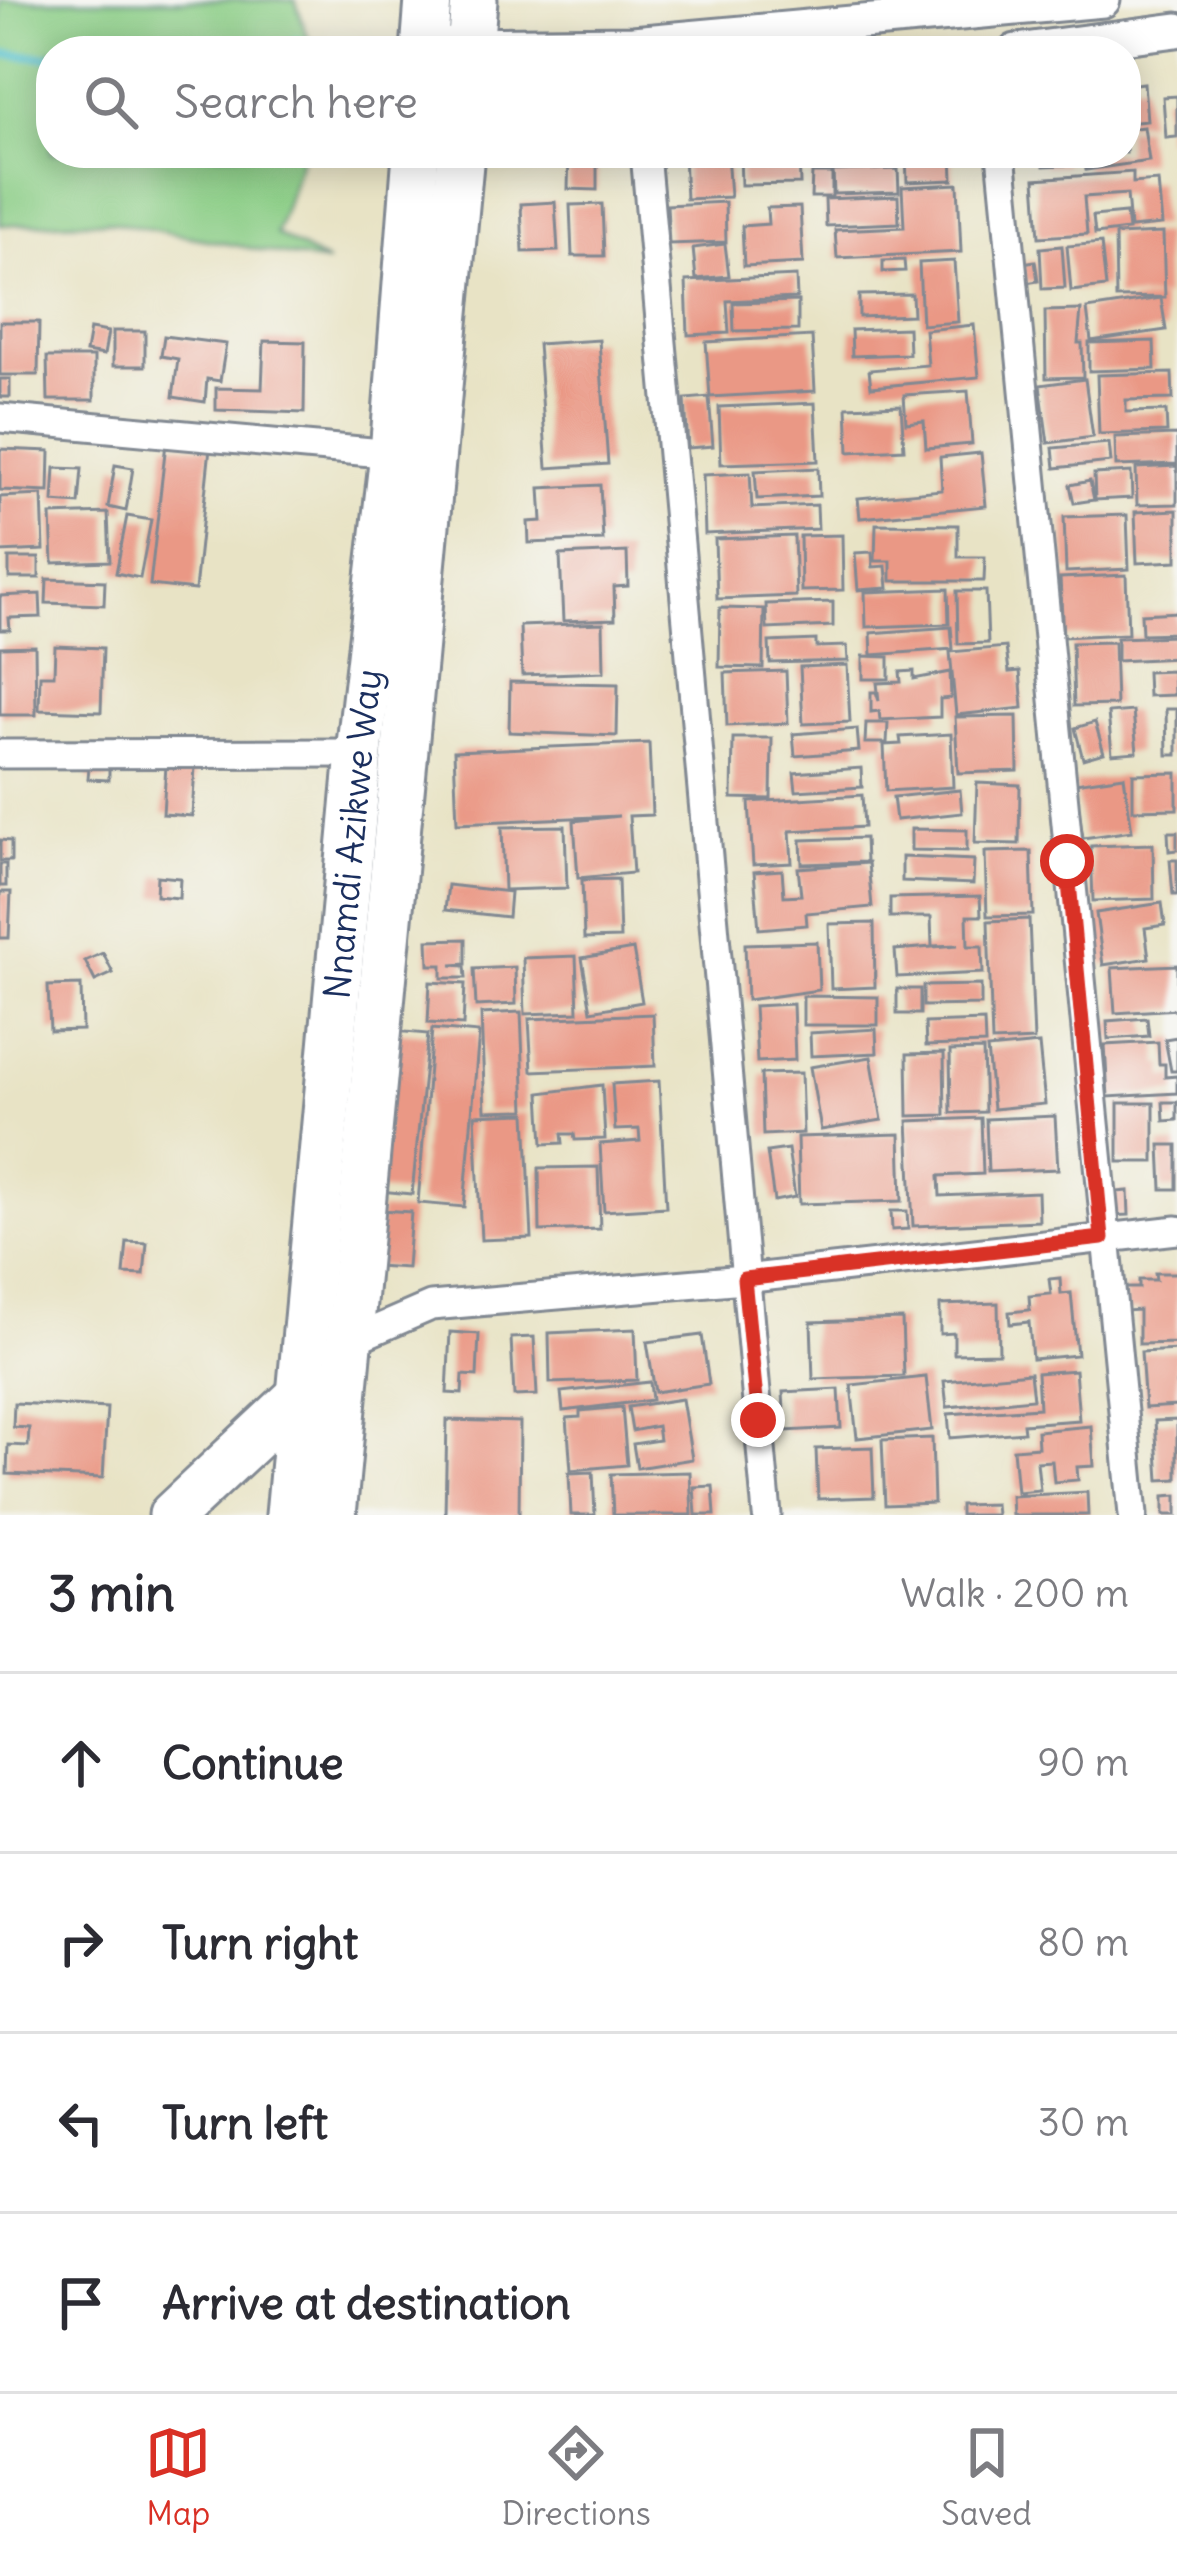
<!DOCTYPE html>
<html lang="en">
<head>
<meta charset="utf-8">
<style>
  body { margin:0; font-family:Delius,sans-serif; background:#f7f7f7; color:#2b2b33 }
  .stop { position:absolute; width:36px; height:36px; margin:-27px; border:9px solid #d93025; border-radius:50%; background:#fff }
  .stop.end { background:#d93025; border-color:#fff; box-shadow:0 3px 12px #0008 }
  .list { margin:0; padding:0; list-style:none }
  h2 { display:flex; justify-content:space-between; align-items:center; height:156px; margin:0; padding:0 48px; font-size:51px }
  h2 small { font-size:39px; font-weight:400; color:#7c7c81 }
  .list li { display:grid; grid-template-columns:78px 1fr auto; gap:36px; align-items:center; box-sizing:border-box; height:180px; padding:0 48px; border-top:3px solid #e1e1e2 }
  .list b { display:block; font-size:45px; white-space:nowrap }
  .list em { font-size:39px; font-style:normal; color:#7c7c81 }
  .icon { flex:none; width:66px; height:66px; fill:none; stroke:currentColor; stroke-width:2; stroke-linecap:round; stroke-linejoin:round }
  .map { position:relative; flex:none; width:1177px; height:1515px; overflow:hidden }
  .search { position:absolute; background:#fff; box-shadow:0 6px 30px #0003; left:36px; right:36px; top:36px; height:132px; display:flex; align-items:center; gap:30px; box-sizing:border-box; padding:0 42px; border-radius:48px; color:#7c7c81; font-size:45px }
  .sheet { height:876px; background:#fff }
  nav { display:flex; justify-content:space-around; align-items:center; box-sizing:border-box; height:168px; border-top:3px solid #e1e1e2; background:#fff; font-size:33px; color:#7c7c81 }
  nav a { display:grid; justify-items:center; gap:6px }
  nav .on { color:#d93025 }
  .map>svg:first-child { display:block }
  .green { fill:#8bcd86; stroke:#537e72; stroke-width:3 }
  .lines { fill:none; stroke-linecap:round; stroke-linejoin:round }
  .stream { stroke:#52c0ca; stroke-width:9 }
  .building { fill:#ea9885 }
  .minor-casing { stroke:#828992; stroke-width:33 }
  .tertiary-casing { stroke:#828992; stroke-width:39 }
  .trunk-casing { stroke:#828992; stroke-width:51 }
  .minor { stroke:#fff; stroke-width:27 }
  .tertiary { stroke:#fff; stroke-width:33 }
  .trunk { stroke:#fff; stroke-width:45 }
  .route { stroke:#d93025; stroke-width:15 }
  .labels { text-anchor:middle; stroke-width:9; stroke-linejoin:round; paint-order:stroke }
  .street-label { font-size:36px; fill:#1b2f5e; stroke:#f6f6f2 }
</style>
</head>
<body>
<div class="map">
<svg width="1177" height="1515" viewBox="0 0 1177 1515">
  <rect width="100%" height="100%" fill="#f6f6f2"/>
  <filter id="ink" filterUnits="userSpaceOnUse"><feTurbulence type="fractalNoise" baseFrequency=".00833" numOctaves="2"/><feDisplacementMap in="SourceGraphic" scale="24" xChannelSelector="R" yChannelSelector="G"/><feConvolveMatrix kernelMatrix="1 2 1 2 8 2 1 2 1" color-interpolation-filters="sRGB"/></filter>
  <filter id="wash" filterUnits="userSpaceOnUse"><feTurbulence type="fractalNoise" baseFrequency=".004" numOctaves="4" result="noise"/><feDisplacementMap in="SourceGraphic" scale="48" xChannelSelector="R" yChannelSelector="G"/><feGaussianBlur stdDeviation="2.7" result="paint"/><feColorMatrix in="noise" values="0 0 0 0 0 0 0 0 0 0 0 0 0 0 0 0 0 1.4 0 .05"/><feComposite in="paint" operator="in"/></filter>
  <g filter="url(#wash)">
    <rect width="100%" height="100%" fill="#e8e3c5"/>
    <polygon class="green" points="0,0 295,0 313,51 51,51 51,153 303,153 276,234 328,263 107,221 0,225"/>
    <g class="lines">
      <g class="stream">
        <polyline points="277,51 297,41"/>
        <polyline points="0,54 51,57"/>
      </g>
    </g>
    <g id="blocks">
      <g class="building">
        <polygon points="1144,83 1147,121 1126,123 1126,85"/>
        <polygon points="1177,96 1177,137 1166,138 1163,97"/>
        <polygon points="1144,127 1149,161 1086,170 1083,153 1126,153 1126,129"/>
        <polygon points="569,153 597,153 597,190 568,189"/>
        <polygon points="684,153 727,153 730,197 686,199"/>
        <polygon points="740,153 799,153 800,184 741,185"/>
        <polygon points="828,153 898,153 898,166 828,167"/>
        <polygon points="906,153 952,153 953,180 907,182"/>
        <polygon points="1043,153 1064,153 1065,165 1044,166"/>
        <polygon points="898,169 899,192 834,194 833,171"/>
        <polygon points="1133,172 1133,183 1158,181 1162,225 1130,228 1127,194 1084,197 1087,234 1039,237 1035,179"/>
        <polygon points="812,173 832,173 832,197 811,197"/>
        <polygon points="958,184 961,252 837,258 835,230 904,227 902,187"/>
        <polygon points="898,196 899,223 826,226 825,199"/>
        <polygon points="555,202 558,251 523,252 521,204"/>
        <polygon points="725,202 726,242 669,244 667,205"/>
        <polygon points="602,204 604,256 572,256 570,205"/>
        <polygon points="800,207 803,263 744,266 742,226 768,224 767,208"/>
        <polygon points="1126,213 1128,230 1095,234 1093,216"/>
        <polygon points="1163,233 1165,297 1116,298 1115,235"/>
        <polygon points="1101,243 1106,287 1071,291 1067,246"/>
        <polygon points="725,244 729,276 696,279 693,248"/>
        <polygon points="1062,246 1065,288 1042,289 1040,248"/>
        <polygon points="904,260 905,271 883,272 883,261"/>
        <polygon points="954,261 958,322 922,325 919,263"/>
        <polygon points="1035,261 1038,281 1026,283 1023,263"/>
        <polygon points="796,276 797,298 727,301 729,333 688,335 686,281"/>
        <polygon points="912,294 913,315 859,317 859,295"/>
        <polygon points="1161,298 1166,330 1091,341 1087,309"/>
        <polygon points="798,301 798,330 734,331 733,303"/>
        <polygon points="1081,310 1078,343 1082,343 1083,377 1046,378 1045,311"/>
        <polygon points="0,322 39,322 38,375 0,375"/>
        <polygon points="974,325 979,377 871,387 869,370 928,365 925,330"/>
        <polygon points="908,328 909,354 852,356 851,330"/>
        <polygon points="90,329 108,332 104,355 86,352"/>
        <rect x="113" y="331" width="32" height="35"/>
        <polygon points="164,336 226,344 220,381 207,379 205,402 173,397 178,359 161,356"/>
        <polygon points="812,336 815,391 710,397 706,342"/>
        <polygon points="599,340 608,464 547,468 538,344"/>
        <polygon points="264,341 305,342 304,413 216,410 216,388 262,389"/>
        <polygon points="1154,341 1155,369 1089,371 1089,343"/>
        <polygon points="47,357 94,357 94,400 48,400"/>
        <polygon points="1172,373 1173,399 1126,400 1126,412 1166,411 1167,432 1099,434 1097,375"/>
        <rect x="0" y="379" width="10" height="18"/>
        <polygon points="1085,379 1093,437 1048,443 1040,385"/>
        <polygon points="968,391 972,444 926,448 924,421 906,423 904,395"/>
        <polygon points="709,397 713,446 688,448 685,399"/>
        <polygon points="815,403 818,461 721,464 719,407"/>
        <polygon points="901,405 904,449 849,452 847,407"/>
        <polygon points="1177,435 1177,464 1116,466 1115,437"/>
        <polygon points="166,443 210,448 195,590 150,585"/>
        <polygon points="1109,443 1111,462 1055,468 1053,448"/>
        <polygon points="0,449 50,451 49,492 0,490"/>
        <polygon points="981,453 986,506 860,518 858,498 942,490 940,457"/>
        <polygon points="115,465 133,468 126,511 108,507"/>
        <polygon points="1177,466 1177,504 1137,505 1136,468"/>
        <polygon points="55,468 82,469 79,504 53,502"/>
        <polygon points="818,468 819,496 757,499 755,471"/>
        <polygon points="1131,472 1132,498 1095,500 1094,474"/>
        <polygon points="750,473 752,508 817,505 818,529 705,534 703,475"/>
        <polygon points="1090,481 1094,500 1074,503 1070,485"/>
        <polygon points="600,485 603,540 529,543 528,522 542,521 540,488"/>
        <polygon points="42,495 44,550 0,552 0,497"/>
        <polygon points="1177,510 1177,561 1137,563 1135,512"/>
        <polygon points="108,513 110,561 53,563 51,515"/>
        <polygon points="1127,515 1129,569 1066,572 1064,517"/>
        <polygon points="127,516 151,520 140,578 116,573"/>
        <polygon points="876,524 958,525 958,557 985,557 984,581 891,581 891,561 875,561"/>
        <polygon points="842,535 843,590 801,591 800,536"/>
        <polygon points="794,536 796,596 717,599 715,539"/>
        <polygon points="627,552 628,586 614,587 615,619 563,621 560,555"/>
        <polygon points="872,552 873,567 886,566 888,588 858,590 855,553"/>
        <rect x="9" y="558" width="30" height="20"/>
        <polygon points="1126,575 1128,634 1063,637 1060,578"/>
        <polygon points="47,579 105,581 104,605 46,603"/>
        <polygon points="948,589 949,624 866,627 865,592"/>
        <polygon points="957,591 986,591 988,643 958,644"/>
        <polygon points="40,594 41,617 9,618 10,630 0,630 0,596"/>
        <polygon points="833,602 833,626 767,629 766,604"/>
        <polygon points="720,608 764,609 763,668 719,667"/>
        <polygon points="1177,612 1177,633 1142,634 1141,614"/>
        <polygon points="603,623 604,672 522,675 520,626"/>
        <polygon points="951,627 953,649 872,655 871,633"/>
        <polygon points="1177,636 1177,658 1117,661 1117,638"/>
        <polygon points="816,640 816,647 847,646 848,661 770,663 769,642"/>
        <polygon points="1114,642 1116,705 1074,706 1072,643"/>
        <polygon points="35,646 36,715 0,715 0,647"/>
        <polygon points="55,646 103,648 101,712 39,710 40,675 54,675"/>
        <polygon points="1006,647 1009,672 1020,671 1023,708 956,715 950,652"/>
        <polygon points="863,656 889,657 889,679 863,679"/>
        <polygon points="847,665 850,722 803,724 800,667"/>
        <polygon points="786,671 788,723 727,726 725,673"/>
        <polygon points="914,671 914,679 950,672 951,698 940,699 940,717 880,720 879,711 871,712 871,692 876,692 879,701 877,683 901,682 900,672"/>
        <polygon points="1173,671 1174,695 1148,696 1147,672"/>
        <polygon points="510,682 618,684 617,736 509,732"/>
        <polygon points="1166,709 1177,709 1177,755 1167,755"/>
        <polygon points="1133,711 1137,752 1112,754 1108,713"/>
        <polygon points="1017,716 1018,771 958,773 955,717"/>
        <polygon points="1095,722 1104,753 1083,759 1075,728"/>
        <polygon points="866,723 888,723 887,743 865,743"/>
        <polygon points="857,729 859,751 795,756 793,734"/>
        <polygon points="951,734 953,787 886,791 884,745 901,744 900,737"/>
        <polygon points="733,738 772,738 771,799 732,798"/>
        <polygon points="649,743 652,815 629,816 633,873 578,878 574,821 619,816 457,823 454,751"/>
        <polygon points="166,765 195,766 192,816 163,814"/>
        <polygon points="89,766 109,766 109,780 88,779"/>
        <polygon points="861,768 862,787 796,791 794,773"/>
        <polygon points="1177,773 1177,809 1133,810 1133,774"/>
        <polygon points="1124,776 1132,831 1083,838 1075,783"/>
        <polygon points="977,783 1020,785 1019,844 975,843"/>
        <polygon points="960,790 962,813 896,820 893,797"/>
        <polygon points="862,795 864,827 790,831 792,863 753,865 749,802"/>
        <polygon points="565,826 567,888 504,890 502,827"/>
        <polygon points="911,829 967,830 967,851 911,850"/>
        <polygon points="1168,832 1177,832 1177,850 1169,851"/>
        <polygon points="865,838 866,862 802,864 801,840"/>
        <polygon points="0,840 11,841 11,861 0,861"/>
        <polygon points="1153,844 1154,899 1093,901 1091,846"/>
        <polygon points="1031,851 1033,915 987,916 985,852"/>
        <polygon points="902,857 974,860 973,884 902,881"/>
        <polygon points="1170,860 1177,860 1177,895 1173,895"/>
        <polygon points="868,863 872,907 806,913 807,925 759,929 754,872 782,870 784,896 801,895 798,868"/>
        <rect x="0" y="864" width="6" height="22"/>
        <polygon points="157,876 180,878 179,898 156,896"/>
        <polygon points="618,879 620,938 584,939 582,880"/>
        <polygon points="448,885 510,892 508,917 445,910"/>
        <polygon points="0,892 11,892 9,938 0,938"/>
        <polygon points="980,896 981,916 967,916 968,946 982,946 983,973 897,977 895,950 958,945 932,946 931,917 890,917 890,898"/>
        <polygon points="1162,903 1165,925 1145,928 1149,958 1103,965 1096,913"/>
        <polygon points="1029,919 1034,1040 992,1042 988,921"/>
        <polygon points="874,923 875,987 831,989 829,924"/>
        <polygon points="466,939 466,964 451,965 465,966 466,978 442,978 442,965 429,965 428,940"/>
        <polygon points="817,942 819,990 747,1000 745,944"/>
        <polygon points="633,949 642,1002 591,1011 582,958"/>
        <polygon points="103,953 113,973 95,981 85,961"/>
        <polygon points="576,956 578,1012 525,1014 523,958"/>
        <polygon points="1177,965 1177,1009 1115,1013 1112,968"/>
        <polygon points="515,967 516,1004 476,1006 474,969"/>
        <polygon points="430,982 465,984 463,1025 428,1023"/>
        <polygon points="81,985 82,1030 50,1031 48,986"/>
        <polygon points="981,985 981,1005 923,1006 923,986"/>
        <rect x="897" y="989" width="23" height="25"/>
        <polygon points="803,996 878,997 878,1025 803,1025"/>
        <polygon points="793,1004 795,1060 757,1062 754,1006"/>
        <polygon points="521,1012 525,1110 485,1111 481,1014"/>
        <polygon points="653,1014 655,1066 532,1071 529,1019"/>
        <polygon points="1147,1018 1149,1036 1108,1039 1107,1021"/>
        <polygon points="984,1021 985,1044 926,1046 925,1023"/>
        <polygon points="432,1029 479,1033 464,1207 418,1203"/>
        <polygon points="876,1029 877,1053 811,1056 810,1033"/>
        <polygon points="394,1031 428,1034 412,1194 379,1191"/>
        <polygon points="1177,1037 1177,1071 1171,1071 1165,1039"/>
        <polygon points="1158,1042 1159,1064 1165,1064 1165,1077 1177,1076 1177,1093 1108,1097 1105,1045"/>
        <polygon points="1039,1044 1045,1104 993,1109 987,1049"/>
        <polygon points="983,1050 985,1112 951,1113 950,1051"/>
        <polygon points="944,1053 945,1115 908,1116 907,1054"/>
        <polygon points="871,1057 882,1120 821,1130 810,1067"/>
        <polygon points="801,1073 803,1133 763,1135 761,1074"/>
        <polygon points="659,1081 666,1207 604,1211 600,1144 640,1141 639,1129 615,1130 612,1084"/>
        <polygon points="602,1085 605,1139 575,1140 574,1134 562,1134 563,1143 543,1144 540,1093"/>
        <polygon points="1163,1102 1177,1102 1177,1120 1164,1121"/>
        <rect x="1118" y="1103" width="36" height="59"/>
        <polygon points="526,1113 532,1238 481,1240 475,1115"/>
        <polygon points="1055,1116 1058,1169 988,1172 986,1119"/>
        <polygon points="981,1118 983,1174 939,1176 940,1196 1038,1192 1039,1221 913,1226 908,1121"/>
        <polygon points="900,1134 902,1201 799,1204 797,1137"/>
        <polygon points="1160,1145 1177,1145 1177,1189 1162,1189"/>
        <polygon points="788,1149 795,1197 774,1201 767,1152"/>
        <polygon points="598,1167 600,1229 540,1231 539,1168"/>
        <polygon points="1128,1191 1129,1215 1107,1216 1106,1193"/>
        <polygon points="380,1210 411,1212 407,1268 376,1266"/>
        <polygon points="891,1211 907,1211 908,1229 892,1230"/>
        <polygon points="127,1242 147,1243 144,1275 124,1274"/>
        <polygon points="1155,1273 1177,1273 1177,1343 1139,1344 1139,1310 1125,1311 1125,1288 1139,1288 1139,1280 1156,1280"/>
        <polygon points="1060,1278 1061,1294 1071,1293 1077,1355 1032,1359 1029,1322 1010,1324 1009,1312 1030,1310 1029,1296 1051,1294 1049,1279"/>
        <polygon points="998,1303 999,1353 954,1354 954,1333 940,1334 940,1305"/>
        <polygon points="902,1319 904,1376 813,1379 811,1322"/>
        <polygon points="635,1329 637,1380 550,1383 549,1333"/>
        <polygon points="450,1332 479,1334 477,1376 463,1375 462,1394 447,1393"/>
        <polygon points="702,1335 709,1384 655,1392 647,1342"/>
        <polygon points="534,1337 537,1395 514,1396 511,1338"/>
        <polygon points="1177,1350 1177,1406 1145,1408 1141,1352"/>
        <polygon points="1075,1370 1079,1420 1023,1424 1024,1432 950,1438 948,1414 1039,1408 1037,1373"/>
        <polygon points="1030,1373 1033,1399 947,1407 944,1381"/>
        <polygon points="926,1377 932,1430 857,1438 851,1385"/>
        <polygon points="650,1382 652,1400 563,1411 561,1392"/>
        <polygon points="839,1389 841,1428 785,1431 783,1392"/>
        <polygon points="682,1399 692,1459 637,1468 633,1444 659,1440 657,1426 632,1431 628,1407"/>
        <polygon points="14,1403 107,1408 103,1478 7,1474 8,1445 28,1446 29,1428 13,1427"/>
        <polygon points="622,1407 627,1465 571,1470 567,1418 580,1417 580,1411"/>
        <polygon points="447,1420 520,1422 519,1515 445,1515"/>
        <polygon points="1177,1420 1177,1479 1159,1480 1155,1421"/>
        <polygon points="1091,1426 1094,1466 1077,1467 1078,1480 1054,1482 1052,1461 1037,1462 1040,1490 1017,1492 1013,1449 1038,1447 1037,1431"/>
        <polygon points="932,1438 934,1503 885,1505 882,1440"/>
        <polygon points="872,1447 874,1497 818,1499 816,1449"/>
        <polygon points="593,1472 595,1515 571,1515 569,1473"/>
        <polygon points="690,1472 692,1515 613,1515 611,1474"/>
        <polygon points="713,1486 715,1515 696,1515 694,1487"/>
        <polygon points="1087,1492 1088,1515 1012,1515 1011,1496"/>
        <polygon points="1177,1495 1177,1515 1164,1515 1164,1496"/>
        <polygon points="995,1504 996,1515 960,1515 960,1505"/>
      </g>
    </g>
  </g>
  <g filter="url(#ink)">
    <use href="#blocks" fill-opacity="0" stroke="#828992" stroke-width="3"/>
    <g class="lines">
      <defs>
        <g id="minor">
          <polyline points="645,153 767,1515"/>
          <polyline points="1001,153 1133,1515"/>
          <polyline points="0,418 393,454"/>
          <polyline points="0,754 359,753"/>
          <polyline points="350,1341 431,1306 744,1279 1177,1230"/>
        </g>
        <g id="tertiary">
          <polyline points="452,45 633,43 1103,0"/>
          <polyline points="1016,51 1177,30"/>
        </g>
        <g id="trunk">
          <polyline points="424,51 428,0"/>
          <polyline points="470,51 474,0"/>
          <polyline points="172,1515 300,1395"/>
          <path id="s1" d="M289,1515L359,753L393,454L416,153"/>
          <polyline points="333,1515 461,153"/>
        </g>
      </defs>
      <use href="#minor" class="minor-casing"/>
      <use href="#tertiary" class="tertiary-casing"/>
      <use href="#trunk" class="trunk-casing"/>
      <use href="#minor" class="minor"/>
      <use href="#tertiary" class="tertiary"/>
      <use href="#trunk" class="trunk"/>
    </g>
  </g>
  <g class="lines" filter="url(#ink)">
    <polyline class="route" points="758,1420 744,1279 1102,1238 1067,861"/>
  </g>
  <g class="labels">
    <g class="street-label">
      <text dy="13" stroke="none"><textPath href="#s1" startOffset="684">Nnamdi Azikwe Way</textPath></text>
    </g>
  </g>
</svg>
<div class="stop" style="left:1067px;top:861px"></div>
<div class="stop end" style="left:758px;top:1420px"></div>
<div class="search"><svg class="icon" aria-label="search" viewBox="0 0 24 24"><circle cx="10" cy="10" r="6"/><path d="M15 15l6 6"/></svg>Search here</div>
</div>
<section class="sheet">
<h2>3 min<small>Walk · 200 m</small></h2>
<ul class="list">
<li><svg class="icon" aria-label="ahead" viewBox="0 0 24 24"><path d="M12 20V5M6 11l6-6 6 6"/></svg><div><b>Continue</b></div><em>90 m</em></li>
<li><svg class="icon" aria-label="right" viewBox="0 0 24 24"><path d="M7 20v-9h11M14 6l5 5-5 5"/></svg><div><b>Turn right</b></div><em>80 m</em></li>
<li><svg class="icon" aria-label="left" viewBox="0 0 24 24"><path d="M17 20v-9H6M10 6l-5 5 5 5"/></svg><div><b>Turn left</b></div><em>30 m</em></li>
<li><svg class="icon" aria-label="arrive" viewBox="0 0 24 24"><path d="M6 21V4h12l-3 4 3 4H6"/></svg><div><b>Arrive at destination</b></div></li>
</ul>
</section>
<nav>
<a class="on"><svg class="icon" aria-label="map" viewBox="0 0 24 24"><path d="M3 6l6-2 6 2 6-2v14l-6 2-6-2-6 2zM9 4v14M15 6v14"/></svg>Map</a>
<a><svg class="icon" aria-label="directions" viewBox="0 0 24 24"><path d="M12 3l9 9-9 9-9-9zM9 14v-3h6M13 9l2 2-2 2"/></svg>Directions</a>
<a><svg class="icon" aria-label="saved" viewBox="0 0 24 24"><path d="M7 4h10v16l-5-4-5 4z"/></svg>Saved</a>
</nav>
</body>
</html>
